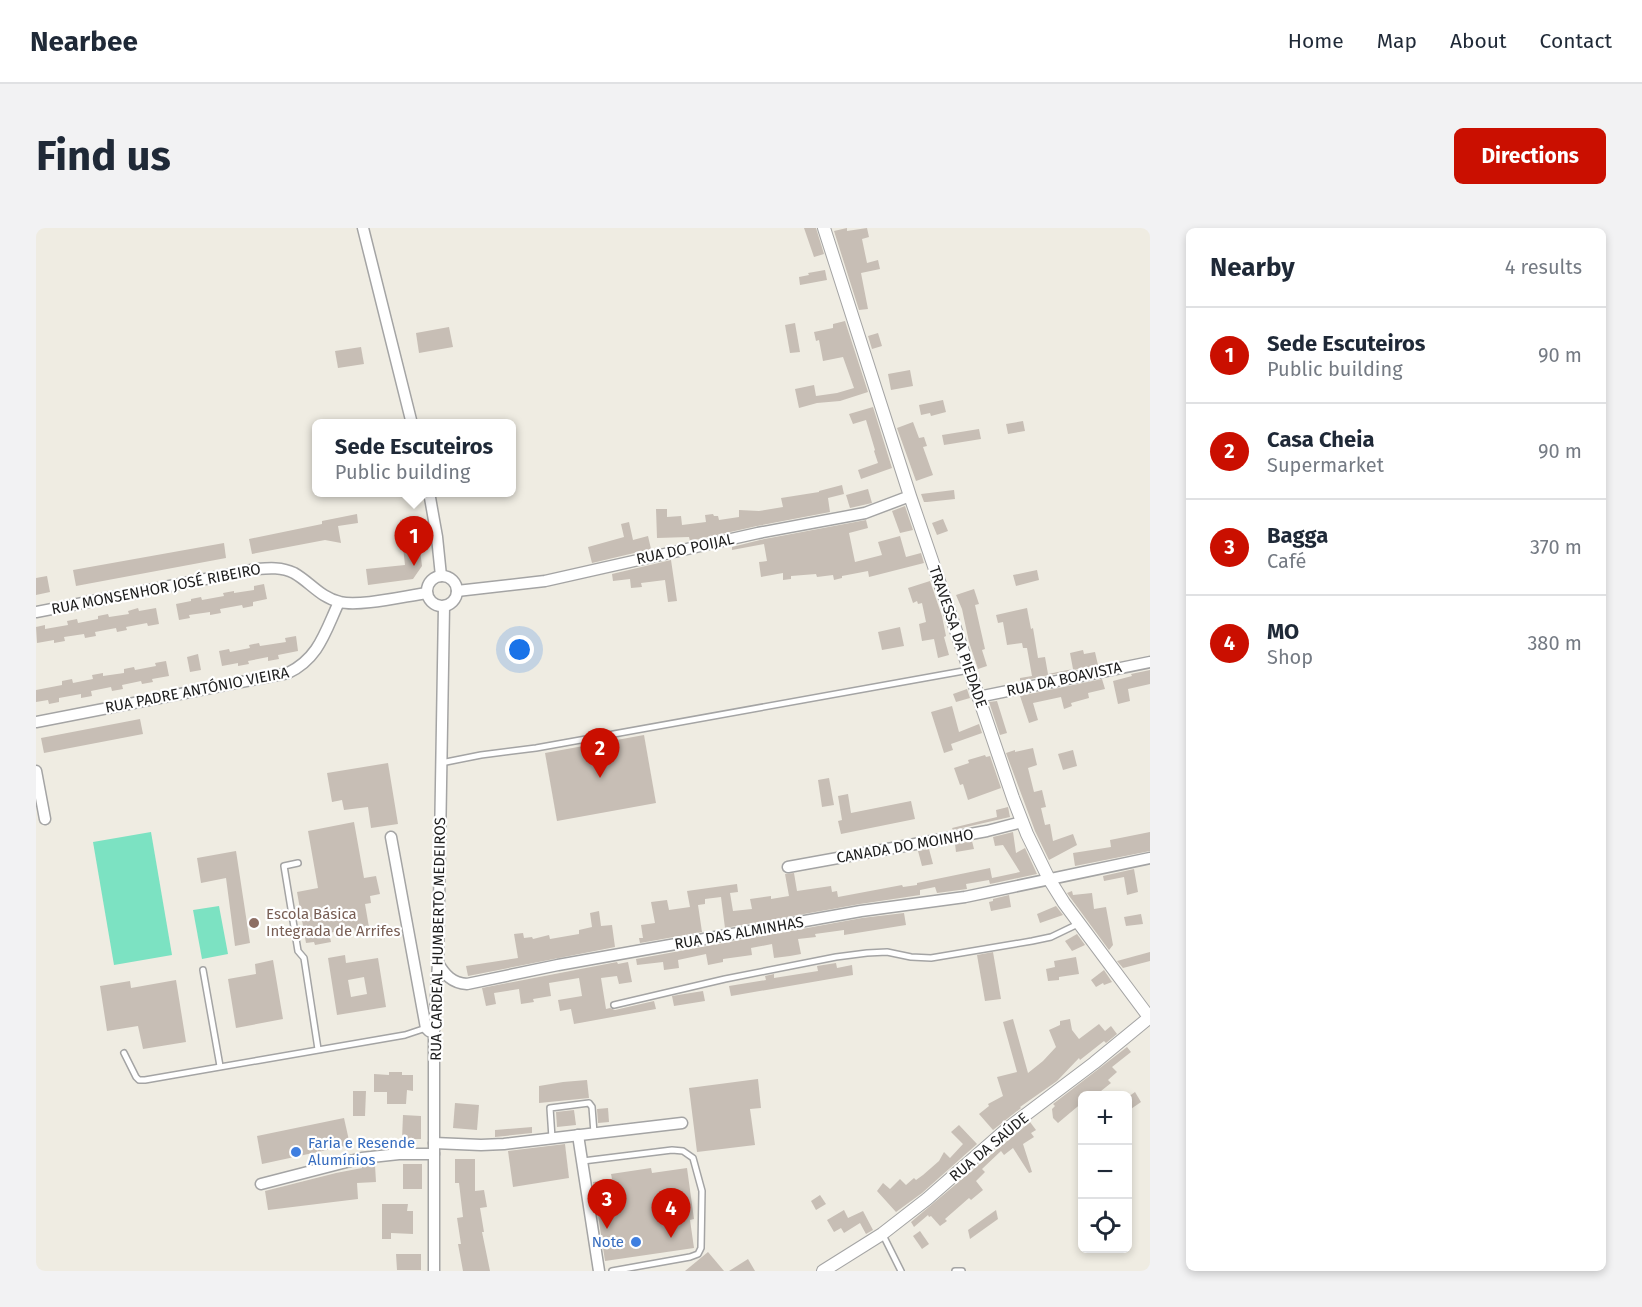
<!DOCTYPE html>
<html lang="en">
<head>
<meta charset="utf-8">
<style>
  body { margin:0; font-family:"Fira Sans",sans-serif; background:#f2f2f3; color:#1f2937 }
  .controls { position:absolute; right:18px; bottom:18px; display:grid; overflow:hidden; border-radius:9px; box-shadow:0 3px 9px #0003 }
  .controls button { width:54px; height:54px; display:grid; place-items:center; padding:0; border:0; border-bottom:2px solid #e0e1e3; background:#fff; color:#1f2937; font:30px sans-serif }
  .you { position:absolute; left:484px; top:422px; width:21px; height:21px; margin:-15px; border:4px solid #fff; border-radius:50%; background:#1a73e8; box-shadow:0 0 0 9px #1a73e833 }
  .badge { display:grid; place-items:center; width:39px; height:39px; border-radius:50%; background:#ca0f00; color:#fff; font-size:20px; font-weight:700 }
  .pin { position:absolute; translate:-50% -50px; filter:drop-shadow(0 2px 3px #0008) }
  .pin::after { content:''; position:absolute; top:32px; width:21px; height:18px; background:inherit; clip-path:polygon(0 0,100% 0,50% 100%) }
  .popup { position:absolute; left:276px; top:191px; width:204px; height:78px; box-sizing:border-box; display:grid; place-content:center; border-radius:9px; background:#fff; filter:drop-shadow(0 2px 4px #0005); font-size:20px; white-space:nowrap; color:#747a83 }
  .popup b { font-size:22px; color:#1f2937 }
  .popup::after { content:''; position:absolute; left:50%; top:100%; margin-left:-12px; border:12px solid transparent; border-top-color:#fff }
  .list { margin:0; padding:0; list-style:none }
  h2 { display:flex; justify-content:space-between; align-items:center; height:78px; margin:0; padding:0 24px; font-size:26px }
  h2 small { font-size:20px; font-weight:400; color:#747a83 }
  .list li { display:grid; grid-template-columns:39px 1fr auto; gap:18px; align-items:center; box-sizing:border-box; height:96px; padding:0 24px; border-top:2px solid #e0e1e3 }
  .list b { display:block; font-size:22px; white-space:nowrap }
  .list p { margin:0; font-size:20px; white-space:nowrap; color:#747a83 }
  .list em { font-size:20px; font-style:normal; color:#747a83 }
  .icon { flex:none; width:33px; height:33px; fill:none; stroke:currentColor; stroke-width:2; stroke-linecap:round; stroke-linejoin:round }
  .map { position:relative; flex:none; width:1114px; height:1043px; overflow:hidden; border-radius:9px }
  header { display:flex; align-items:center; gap:36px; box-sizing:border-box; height:84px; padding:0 30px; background:#fff; border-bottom:2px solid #e0e1e3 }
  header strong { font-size:28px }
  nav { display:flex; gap:33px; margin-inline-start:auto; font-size:21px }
  .intro { display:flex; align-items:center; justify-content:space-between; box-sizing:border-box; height:144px; padding:0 36px }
  h1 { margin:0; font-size:42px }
  .button { padding:15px 27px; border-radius:9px; background:#ca0f00; color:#fff; font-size:21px; font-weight:700 }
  main { display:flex; gap:36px; padding:0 36px }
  aside { flex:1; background:#fff; border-radius:9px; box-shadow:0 3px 9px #0003 }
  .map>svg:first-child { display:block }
  .pitch { fill:#7ce2c2 }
  .building { fill:#c7beb5; fill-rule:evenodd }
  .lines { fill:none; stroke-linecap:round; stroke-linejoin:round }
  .service-casing { stroke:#a4a4a4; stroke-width:8 }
  .minor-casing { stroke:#a4a4a4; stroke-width:13 }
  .tertiary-casing { stroke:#a4a4a4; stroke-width:14 }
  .service { stroke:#fff; stroke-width:5 }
  .minor { stroke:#fff; stroke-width:10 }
  .tertiary { stroke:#fff; stroke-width:12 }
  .education-dot { fill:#8d6e63; stroke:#fff; stroke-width:2 }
  .shop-dot { fill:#3f7fe0; stroke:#fff; stroke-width:2 }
  .labels { text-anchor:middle; stroke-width:4.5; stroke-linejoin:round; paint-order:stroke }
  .street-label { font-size:15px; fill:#1d1d1d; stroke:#fff }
  .education-label { font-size:15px; fill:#785e54; stroke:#fff; text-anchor:start }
  .shop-label { font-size:15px; fill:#366cbe; stroke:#fff; text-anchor:start }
</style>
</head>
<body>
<header>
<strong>Nearbee</strong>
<nav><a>Home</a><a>Map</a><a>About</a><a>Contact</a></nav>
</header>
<div class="intro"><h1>Find us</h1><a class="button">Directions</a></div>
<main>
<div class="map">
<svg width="1114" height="1043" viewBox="0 0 1114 1043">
  <rect width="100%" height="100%" fill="#efece2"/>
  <g class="pitch">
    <polygon points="115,604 136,727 78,737 57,614"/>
    <polygon points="183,678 192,726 166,731 157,682"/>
  </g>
  <g class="building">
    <polygon points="768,0 780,0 788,26 778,29"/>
    <polygon points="811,0 811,3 831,0 833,9 826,11 831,35 842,32 844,41 825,45 832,81 823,82 798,3"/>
    <polygon points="789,42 791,52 764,57 763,49 773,47 772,45"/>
    <polygon points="809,93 832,164 804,173 781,175 763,180 759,161 778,157 780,168 801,165 818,160 807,129 787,133 783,112 780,113 778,104 797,100 797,96"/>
    <polygon points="759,95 764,124 754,125 749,97"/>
    <polygon points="413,99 417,119 383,125 380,105"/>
    <polygon points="842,105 846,118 836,121 832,108"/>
    <polygon points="325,119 328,136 302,140 299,123"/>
    <polygon points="874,142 877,158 855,162 852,146"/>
    <polygon points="907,172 910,184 895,188 894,185 885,187 883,177"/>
    <polygon points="837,179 856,240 825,251 822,242 842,235 838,223 839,222 830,192 817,196 813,186"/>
    <polygon points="987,193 989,203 972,206 970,196"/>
    <polygon points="877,194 883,210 888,209 891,218 887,219 897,247 880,253 861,200"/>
    <polygon points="943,201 945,211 908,217 906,207"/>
    <polygon points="806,257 808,266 792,270 794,284 721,298 654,313 653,309 621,310 620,281 631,281 631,289 645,288 646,297 670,294 669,287 677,286 678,288 682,288 683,292 703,289 703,282 723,283 747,279 745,270 783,264 783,263"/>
    <polygon points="832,261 836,275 814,280 810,267"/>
    <polygon points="918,262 919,271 891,274 888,274 885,266"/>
    <polygon points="869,278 877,302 864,305 856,283"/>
    <polygon points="321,286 322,295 302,298 305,315 289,312 216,326 213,311 286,296 286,293"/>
    <polygon points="380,290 386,338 377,351 332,357 330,341 369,337 364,292"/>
    <polygon points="907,291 912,303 901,307 896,295"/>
    <polygon points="830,292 832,300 813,305 819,334 846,327 842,314 864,308 870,329 885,325 888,335 833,349 832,343 806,348 806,350 798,352 797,347 781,349 780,346 755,348 755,351 747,352 747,345 725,349 723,334 731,333 728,316 696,322 696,319 724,312"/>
    <polygon points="593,294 597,312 612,308 615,321 556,335 552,319 588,309 585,296"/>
    <polygon points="188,315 190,330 40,358 37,342"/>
    <polygon points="635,332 641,373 632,374 629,352 605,355 606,359 595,360 594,351 577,353 576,346"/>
    <polygon points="1001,342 1003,352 980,358 977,347"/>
    <polygon points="11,348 14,364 0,367 0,350"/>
    <polygon points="894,353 906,388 910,408 908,409 913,427 902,430 898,411 886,413 883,396 890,394 886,375 882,376 881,373 877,375 872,360"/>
    <polygon points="228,356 231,371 217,374 217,378 207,380 206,377 184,381 185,385 174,387 174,384 153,387 154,390 143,392 140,376 155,373 155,371 165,369 166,372 188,368 187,365 198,363 198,365 218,362 218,358"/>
    <polygon points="938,361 943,376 939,377 949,421 946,422 951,438 942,441 933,414 926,381 920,367"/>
    <polygon points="102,380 103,383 120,380 123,396 112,398 111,395 90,399 91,402 81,404 80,400 59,404 60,408 49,410 48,406 28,409 29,413 18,415 18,412 1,415 0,399 9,397 9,401 32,397 31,393 41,391 42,395 62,391 62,388 72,386 73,389 93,386 92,383"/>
    <polygon points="991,380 995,401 997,400 1002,430 1009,429 1012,446 1037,441 1034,425 1047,422 1048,426 1059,424 1062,437 984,453 984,450 996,448 991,420 987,420 986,415 971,417 967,394 962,395 960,387"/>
    <polygon points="864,399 868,418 846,422 842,404"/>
    <polygon points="260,408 262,423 242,427 243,431 232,433 232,429 212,433 213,436 202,438 202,435 186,438 183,423 193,421 194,424 214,420 213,417 223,415 224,418 250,414 249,410"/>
    <polygon points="162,426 165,442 154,444 151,429"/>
    <polygon points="130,433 133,448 116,451 117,454 106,456 105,453 86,457 87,461 76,463 75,459 55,463 56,468 45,470 45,466 23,470 23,474 13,476 12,472 0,474 0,462 26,457 26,453 36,451 37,455 57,451 56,447 67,445 67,448 88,445 88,441 98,439 99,442 120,438 119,435"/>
    <polygon points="1114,442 1114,456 1092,461 1094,473 1082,476 1077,453 1096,448 1095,446"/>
    <polygon points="1066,451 1069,461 1052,465 1053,470 1035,475 1036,478 1028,481 1025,469 997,475 1002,492 993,495 984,468"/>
    <polygon points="931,461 934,470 920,474 917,466"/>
    <polygon points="961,473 971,505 964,507 953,474"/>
    <polygon points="916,478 923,504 943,496 946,505 915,516 917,522 908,525 895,484"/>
    <polygon points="104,491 107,506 8,525 5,510"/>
    <polygon points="608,507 620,575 521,593 509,525"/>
    <polygon points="997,520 1001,537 992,540 998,564 1006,562 1010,579 1005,580 1009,597 1014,596 1017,613 1037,606 1041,617 1013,632 999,603 970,525 979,522 979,524"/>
    <polygon points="1037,522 1041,538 1027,542 1022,526"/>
    <polygon points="949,527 950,529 954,528 965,560 932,572 927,556 924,557 918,540 933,535 932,532"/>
    <polygon points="352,535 362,596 335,600 332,579 308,582 306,572 296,574 291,545"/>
    <polygon points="793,550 798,577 786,579 782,552"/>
    <polygon points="812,566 815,585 875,573 879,591 805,606 802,593 806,592 802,568"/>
    <polygon points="972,579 974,589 917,602 916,600 961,589 960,582"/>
    <polygon points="318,594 328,650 340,648 344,666 334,668 335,675 329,676 334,705 320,707 318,700 293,705 295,714 279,717 278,714 270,715 261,664 282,660 272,603"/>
    <polygon points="977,604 980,625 989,620 1001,646 954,656 953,652 930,656 931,661 901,665 899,659 884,662 884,667 824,676 689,700 685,669 669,671 669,676 662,677 666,704 604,715 603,710 607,710 605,697 619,695 615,674 631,672 633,682 654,679 651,663 701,656 702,664 694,665 697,683 716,681 714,671 735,668 735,671 753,668 749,646 758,645 761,663 795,658 796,664 801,663 802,669 866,657 867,659 881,657 881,655 954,640 956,650 984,644 967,617 959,618 957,609"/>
    <polygon points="1114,604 1114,623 1039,638 1037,625 1075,619 1074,612"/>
    <polygon points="936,613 938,621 920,624 919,616"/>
    <polygon points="893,621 897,636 886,638 882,623"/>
    <polygon points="200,623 214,715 199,718 190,650 165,655 161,630"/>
    <polygon points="1098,641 1102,664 1091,667 1088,649 1068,653 1067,648"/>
    <polygon points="1036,663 1037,667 1056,665 1058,681 1070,679 1077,717 1073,722 1031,665"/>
    <polygon points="973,667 975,679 955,683 953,674 957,673 957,671"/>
    <polygon points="1020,678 1027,687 1004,695 1001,686"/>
    <polygon points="563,683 565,698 576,697 579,719 432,748 430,738 482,730 478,706 487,705 488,710 496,709 497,711 513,707 514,711 543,706 543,702 556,699 554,685"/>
    <polygon points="868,685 870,697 808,707 808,702 779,706 780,709 762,711 765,726 754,728 738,730 736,716 715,720 716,727 687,731 687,734 672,737 670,726 642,732 643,740 628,742 627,734 601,737 600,731 826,690"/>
    <polygon points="1105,686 1107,696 1090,698 1088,689"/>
    <polygon points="1041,706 1049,717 1036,723 1029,713"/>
    <polygon points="957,724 965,771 949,773 941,727"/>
    <polygon points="1114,724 1114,733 1087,740 1081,733"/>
    <path d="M309,727L310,735L342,730L350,779L301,787L292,730ZM328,749L331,766L315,769L312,752Z"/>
    <polygon points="1040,729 1043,746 1023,749 1023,752 1012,753 1010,741 1019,739 1018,733"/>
    <polygon points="237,732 247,791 200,800 192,751 220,746 219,736"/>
    <polygon points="581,734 582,736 592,734 596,754 583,756 581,748 565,750 570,781 574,780 579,782 618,773 620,781 538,796 535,781 524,783 522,772 546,768 543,750 513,755 515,768 497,771 498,774 485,776 483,761 458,765 460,776 450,778 446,760"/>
    <polygon points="800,735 801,740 816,737 817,747 695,768 693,758 730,752 729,748 738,746 738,750 782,743 781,738"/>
    <polygon points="1068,742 1076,754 1068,757 1067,755 1060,759 1055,752"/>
    <polygon points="140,752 150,814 107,821 102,798 71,803 64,758 94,753 95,760"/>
    <polygon points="667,763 669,773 638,778 636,768"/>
    <polygon points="977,791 992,845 1007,833 1020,819 1013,802 1024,797 1024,793 1034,791 1036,802 1043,811 1063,796 1069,803 1075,798 1081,806 1070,815 1068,813 1044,832 1043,830 1021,853 984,879 985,880 957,902 943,886 953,878 952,876 967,868 961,849 981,844 967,794"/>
    <polygon points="1091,819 1095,824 1076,839 1081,844 1072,852 1075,855 1060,867 1047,867 1047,874 1022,895 1017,890 1016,881 1019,878 1017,876"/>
    <polygon points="353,844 366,844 366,847 377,847 377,863 371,862 370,876 351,876 351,864 338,864 338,846 353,847"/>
    <polygon points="722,851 725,880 714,881 719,917 661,924 653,860"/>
    <polygon points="551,852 553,870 503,875 503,858 527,854"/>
    <polygon points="317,863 330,863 329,888 317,888"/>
    <polygon points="1099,864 1105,874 1092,883 1092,869"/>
    <polygon points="419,875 443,877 441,902 417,900"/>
    <polygon points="572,880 573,894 562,895 561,881"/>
    <polygon points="538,882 540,897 521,899 520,884"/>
    <polygon points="367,887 385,888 385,911 366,911"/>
    <polygon points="308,890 314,917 226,936 221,908"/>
    <polygon points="994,894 1000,902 995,905 998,909 987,916 996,944 993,945 977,920 968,927 965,923 946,941 949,944 940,953 947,962 935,972 933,970 909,991 911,993 904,998 895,988 893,989 892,987 878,999 875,994"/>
    <polygon points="923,897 941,916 886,965 860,984 841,963 847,955 854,961 864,951 870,957 878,950 880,952 887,947 903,933 908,924 914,930 927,916 915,904"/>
    <polygon points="496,899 496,905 459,909 459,902"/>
    <polygon points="529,916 533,950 477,959 472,923"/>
    <polygon points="419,931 439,931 439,963 448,962 451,979 444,980 448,1004 446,1004 454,1043 427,1043 422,1016 425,1016 421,990 427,989 423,955 419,955"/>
    <rect x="367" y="936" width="19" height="25"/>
    <polygon points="328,937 339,937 340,954 321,955 322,971 232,982 229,963 300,945 326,940 326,938"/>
    <polygon points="615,940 616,945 651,940 658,991 654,992 658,1020 569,1033 557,954 576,951 575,946"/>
    <polygon points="784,967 790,976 780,982 775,973"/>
    <polygon points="346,976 372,976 371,983 377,983 377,1006 355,1005 355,1011 346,1011"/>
    <polygon points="808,982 812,990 827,983 837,1002 830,1006 824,995 808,1005 805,1000 798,1004 791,992"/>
    <polygon points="960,982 962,991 934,1011 932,1002"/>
    <polygon points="884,1003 893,1016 886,1021 877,1008"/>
    <polygon points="672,1024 688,1043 649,1043"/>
    <polygon points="360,1026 385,1026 385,1042 361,1042"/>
    <polygon points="712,1031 719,1043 693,1043"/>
  </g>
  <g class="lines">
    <defs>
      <g id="service">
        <polyline points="405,535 445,527 500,520 933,442"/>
        <polyline points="262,635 248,638 262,723 268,730 282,821"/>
        <polyline points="167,742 184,838"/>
        <polyline points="578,777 689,751 800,729 831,725 851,724 875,729 895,730 996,713 1015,709 1042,696"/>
        <polyline points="88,825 100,849 103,852 109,852 369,807 390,800"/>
        <polyline points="516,910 514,880 553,875 556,879 558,905"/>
        <polyline points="547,933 636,922 647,923 657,930 666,963 665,1020 662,1026 654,1029 576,1043"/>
        <polyline points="847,1007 865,1043"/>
        <polyline points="919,1043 926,1043"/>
      </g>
      <g id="minor">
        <polyline points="327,0 376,196"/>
        <polyline points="393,264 401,309 405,348"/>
        <circle cx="406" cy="363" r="15"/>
        <polyline points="421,363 509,353 722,305 829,285 874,268"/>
        <path d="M0,384L221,341C233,340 246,339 258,345C274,354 285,370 304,374C323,379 369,368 391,365"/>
        <polyline points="942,469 1114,434"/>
        <path d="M0,494L252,445C283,430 289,404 303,374"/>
        <polyline points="0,543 9,591"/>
        <polyline points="355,609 390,800 393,803 398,805"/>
        <polyline points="752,639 951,603 986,594"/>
        <path d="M402,735C409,747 416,755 431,756L522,737L752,696L825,683L929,669L1114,630"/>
        <polyline points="542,907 563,1043"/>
        <polyline points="398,915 445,917 468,916 646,895"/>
        <polyline points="225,956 326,930 363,926 398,926"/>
        <polyline points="398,1043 398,805 402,735 408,378"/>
      </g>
      <g id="tertiary">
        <polyline points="788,0 874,268 977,570 991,606 1013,651 1028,675 1113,789"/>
        <polyline points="787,1043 846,1006 891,971 972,900 1058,835 1114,789"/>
      </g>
    </defs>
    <use href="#service" class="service-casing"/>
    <use href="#minor" class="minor-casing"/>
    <use href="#tertiary" class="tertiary-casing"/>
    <use href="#service" class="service"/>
    <use href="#minor" class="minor"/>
    <use href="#tertiary" class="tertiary"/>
  </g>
  <circle class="education-dot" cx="218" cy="695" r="6"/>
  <g class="shop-dot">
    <circle cx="260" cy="924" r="6"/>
    <circle cx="600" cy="1014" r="6"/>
  </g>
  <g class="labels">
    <g class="street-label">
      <text transform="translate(649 321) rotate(-12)" y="5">RUA DO POIJAL</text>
      <text transform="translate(120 361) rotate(-11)" y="5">RUA MONSENHOR JOSÉ RIBEIRO</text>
      <text transform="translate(922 409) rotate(71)" y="5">TRAVESSA DA PIEDADE</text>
      <text transform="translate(1028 451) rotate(-12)" y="5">RUA DA BOAVISTA</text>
      <text transform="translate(161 462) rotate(-11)" y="5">RUA PADRE ANTÓNIO VIEIRA</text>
      <text transform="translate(869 618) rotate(-10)" y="5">CANADA DO MOINHO</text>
      <text transform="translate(703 705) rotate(-10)" y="5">RUA DAS ALMINHAS</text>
      <text transform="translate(402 711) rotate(-89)" y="5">RUA CARDEAL HUMBERTO MEDEIROS</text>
      <text transform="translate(953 919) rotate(-40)" y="5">RUA DA SAÚDE</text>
    </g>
    <g class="education-label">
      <text x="230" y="691">Escola Básica<tspan x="230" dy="17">Integrada de Arrifes</tspan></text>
    </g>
    <g class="shop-label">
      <text x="272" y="920">Faria e Resende<tspan x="272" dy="17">Alumínios</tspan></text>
      <text x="588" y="1019" text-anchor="end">Note</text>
    </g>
  </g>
</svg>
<div class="controls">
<button>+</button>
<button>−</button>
<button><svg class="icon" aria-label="locate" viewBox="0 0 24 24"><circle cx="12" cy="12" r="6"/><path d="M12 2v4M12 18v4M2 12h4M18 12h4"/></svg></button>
</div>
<div class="you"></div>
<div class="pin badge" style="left:378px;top:338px">1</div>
<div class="popup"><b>Sede Escuteiros</b>Public building</div>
<div class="pin badge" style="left:564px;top:550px">2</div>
<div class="pin badge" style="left:571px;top:1001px">3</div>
<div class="pin badge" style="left:635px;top:1010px">4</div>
</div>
<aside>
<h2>Nearby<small>4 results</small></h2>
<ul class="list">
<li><span class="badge">1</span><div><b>Sede Escuteiros</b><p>Public building</p></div><em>90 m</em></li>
<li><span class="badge">2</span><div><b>Casa Cheia</b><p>Supermarket</p></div><em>90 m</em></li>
<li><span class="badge">3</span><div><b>Bagga</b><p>Café</p></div><em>370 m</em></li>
<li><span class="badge">4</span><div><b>MO</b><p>Shop</p></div><em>380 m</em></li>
</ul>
</aside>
</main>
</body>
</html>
